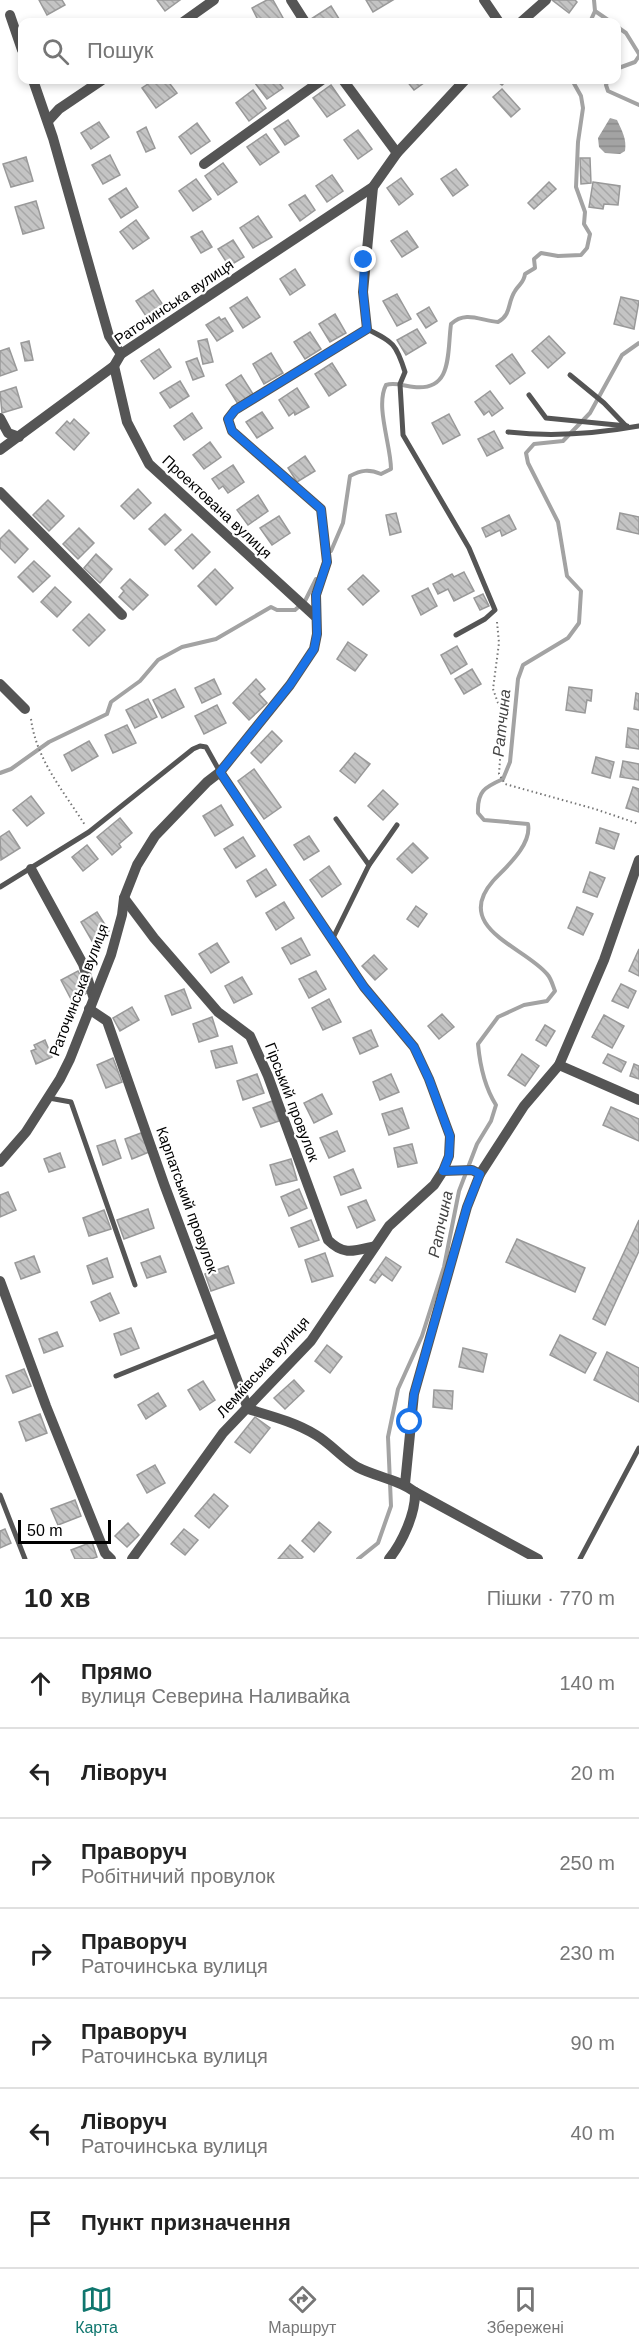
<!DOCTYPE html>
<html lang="uk">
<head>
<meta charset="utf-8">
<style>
  body { margin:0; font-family:Helvetica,sans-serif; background:#f6f6f6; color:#222 }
  .scale { position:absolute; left:18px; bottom:15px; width:93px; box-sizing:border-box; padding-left:6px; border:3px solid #000; border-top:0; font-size:16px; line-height:21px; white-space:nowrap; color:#000; -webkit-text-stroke:4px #fff; paint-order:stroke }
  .stop { position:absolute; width:18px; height:18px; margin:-14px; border:4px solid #1a73e8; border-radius:50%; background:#fff }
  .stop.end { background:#1a73e8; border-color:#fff; box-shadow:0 2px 6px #0008 }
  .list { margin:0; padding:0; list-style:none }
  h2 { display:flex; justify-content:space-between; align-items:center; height:78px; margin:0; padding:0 24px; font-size:26px }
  h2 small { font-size:20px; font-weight:400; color:#767676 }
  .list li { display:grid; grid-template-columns:39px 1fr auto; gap:18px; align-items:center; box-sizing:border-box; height:90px; padding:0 24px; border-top:2px solid #e0e0e0 }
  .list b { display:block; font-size:22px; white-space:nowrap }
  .list p { margin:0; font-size:20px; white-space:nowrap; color:#767676 }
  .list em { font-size:20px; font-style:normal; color:#767676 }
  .icon { flex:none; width:33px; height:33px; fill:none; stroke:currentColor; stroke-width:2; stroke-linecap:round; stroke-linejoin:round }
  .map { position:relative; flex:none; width:639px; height:1559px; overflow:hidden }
  .search { position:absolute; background:#fff; box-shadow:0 3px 9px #0003; left:18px; right:18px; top:18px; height:66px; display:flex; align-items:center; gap:15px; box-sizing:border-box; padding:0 21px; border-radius:12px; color:#767676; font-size:22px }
  .sheet { height:708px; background:#fff }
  nav { display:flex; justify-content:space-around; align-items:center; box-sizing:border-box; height:84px; border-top:2px solid #e0e0e0; background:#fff; font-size:16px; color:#767676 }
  nav a { display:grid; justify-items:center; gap:3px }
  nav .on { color:#0f766e }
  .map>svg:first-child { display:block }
  .water { fill:url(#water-rules) }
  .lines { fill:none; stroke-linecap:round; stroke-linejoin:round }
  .stream { stroke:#a3a3a3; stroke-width:4 }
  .building { fill:url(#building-back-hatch); stroke:#999; stroke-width:1.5 }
  .path { stroke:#777; stroke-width:2; stroke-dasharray:1.5 3; stroke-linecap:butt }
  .lane { stroke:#555; stroke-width:5 }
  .street { stroke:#555; stroke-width:10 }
  .route { stroke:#1a73e8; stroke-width:8 }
  .labels { text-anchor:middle; stroke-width:4.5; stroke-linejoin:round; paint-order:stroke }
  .street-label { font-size:15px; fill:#000; stroke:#fff }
  .water-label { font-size:16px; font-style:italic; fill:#444; stroke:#fff }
</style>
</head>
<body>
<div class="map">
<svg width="639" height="1559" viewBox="0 0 639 1559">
  <defs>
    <pattern id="water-rules" width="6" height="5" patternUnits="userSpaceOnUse" patternTransform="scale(1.5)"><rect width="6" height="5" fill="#a3a3a3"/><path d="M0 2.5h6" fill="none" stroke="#8b8b8b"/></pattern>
    <pattern id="building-back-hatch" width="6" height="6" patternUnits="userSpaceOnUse" patternTransform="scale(1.5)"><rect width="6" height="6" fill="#c4c4c4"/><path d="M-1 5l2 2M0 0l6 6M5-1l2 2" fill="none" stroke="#a7a7a7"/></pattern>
  </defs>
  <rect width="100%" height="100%" fill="#fff"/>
  <path class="water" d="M610,118L617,120C622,131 627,139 625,151L620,154L605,153L599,147L598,138Z"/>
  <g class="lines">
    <g class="stream">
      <polyline points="594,0 595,11 611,22"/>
      <polyline points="590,22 595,11"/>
      <polyline points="616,26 626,33 639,54"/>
      <polyline points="616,69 635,62 639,56"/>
      <polyline points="608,80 606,85 608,91 639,105"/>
      <path d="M331,551L343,523L350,476C361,470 369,469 381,474L391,469C391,445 375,406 386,385C395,382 404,386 414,387C453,391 447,353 451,324C466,310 481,321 498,322C512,314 507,303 515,291C519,284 524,283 525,274L535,268L534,259L541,253L558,256L581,255L587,248L590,234L584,224L585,212L576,187L578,142L583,108L581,96L572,80"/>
      <polyline points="0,773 11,769 49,742 107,714 111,702 140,681 158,660 182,647 216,639 271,607 277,610 295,610 305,601 316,579"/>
      <path d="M358,1559L378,1543L391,1506L388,1437L398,1389L422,1336L444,1267L459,1191L477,1144L491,1121L496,1105C484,1086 480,1066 478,1044L498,1017L524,1005L547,1001L555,991C553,986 551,978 547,974C525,947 452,928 493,881C506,867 532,845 528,824L484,820L478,813C477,791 485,787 503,779L510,762L518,679L523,665L568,638L579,623L581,591L567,576L558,522L528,463L526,453L534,444L563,441L590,413L622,355L639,343"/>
    </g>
  </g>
  <g class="building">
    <polygon points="39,0 62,0 65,5 47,15"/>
    <polygon points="157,0 180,0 165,11"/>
    <polygon points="267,0 273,0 283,18 275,22 259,22 252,8"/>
    <polygon points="366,0 393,0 373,12"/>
    <polygon points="552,0 575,0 577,2 569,13"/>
    <polygon points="331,6 341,22 313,22 311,19"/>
    <polygon points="154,80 167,80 177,93 156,108 142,88"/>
    <polygon points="260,80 277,80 283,88 267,99 255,83"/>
    <polygon points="406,80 428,80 414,90"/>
    <polygon points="495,80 507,80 502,85"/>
    <polygon points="331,85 345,105 327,117 313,98"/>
    <polygon points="502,89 520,109 511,117 493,97"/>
    <polygon points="253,90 266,108 249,121 236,103"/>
    <polygon points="288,120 299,136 285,145 274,129"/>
    <polygon points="99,122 109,137 91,149 81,133"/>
    <polygon points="197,123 210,141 191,154 179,137"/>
    <polygon points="146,127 155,148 146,152 137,132"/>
    <polygon points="358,130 372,149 358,159 344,140"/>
    <polygon points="266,134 279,152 260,165 247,147"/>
    <polygon points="110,155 120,175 103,184 92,165"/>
    <polygon points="26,157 33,181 11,187 3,164"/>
    <polygon points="580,158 590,158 591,183 581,184"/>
    <polygon points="223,163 237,182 218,195 205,176"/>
    <polygon points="456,169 468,185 453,196 441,179"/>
    <polygon points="332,175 343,191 327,202 316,186"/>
    <polygon points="401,178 413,194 399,205 387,188"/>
    <polygon points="196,179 211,199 193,211 179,191"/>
    <polygon points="549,182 556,189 534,209 528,203"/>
    <polygon points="593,182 620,186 618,205 604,204 603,209 589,207"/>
    <polygon points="126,188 138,207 121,218 109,199"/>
    <polygon points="305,195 315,210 300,221 289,205"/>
    <polygon points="36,201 44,228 23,234 15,207"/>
    <polygon points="258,216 272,237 253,248 240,228"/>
    <polygon points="136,220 149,238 133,249 120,232"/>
    <polygon points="202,231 212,247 201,253 191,237"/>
    <polygon points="407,231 418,247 402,257 391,241"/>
    <polygon points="233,240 244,257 229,266 218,249"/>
    <polygon points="295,269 305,285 290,295 280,279"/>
    <polygon points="153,290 165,308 148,319 136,301"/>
    <polygon points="397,294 411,319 397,326 383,301"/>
    <polygon points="247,297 260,317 243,328 230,308"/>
    <polygon points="621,297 639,301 634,329 614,324"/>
    <polygon points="429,307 437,321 426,328 417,314"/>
    <polygon points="335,314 346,333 330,342 319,324"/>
    <polygon points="219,317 221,320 225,318 233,331 217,341 206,325"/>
    <polygon points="417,329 426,343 406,355 397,340"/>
    <polygon points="310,332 321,349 305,359 294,342"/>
    <polygon points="549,336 565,353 548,368 532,351"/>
    <polygon points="207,339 213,362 203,364 198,341"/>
    <polygon points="29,341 33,360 25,361 21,343"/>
    <polygon points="9,348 17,370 0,376 0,351"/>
    <polygon points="159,349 171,367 154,379 141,361"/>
    <polygon points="271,353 283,373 264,384 253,364"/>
    <polygon points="512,354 525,373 510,384 496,366"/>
    <polygon points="197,358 204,376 193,380 186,362"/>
    <polygon points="332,363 346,385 329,396 315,374"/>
    <polygon points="241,375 253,394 238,404 226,385"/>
    <polygon points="180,381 189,396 170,408 160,393"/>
    <polygon points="16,387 22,407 2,413 0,392"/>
    <polygon points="297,388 309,407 295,415 294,412 289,416 279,400"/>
    <polygon points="490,391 503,408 492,416 489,411 484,415 475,402"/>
    <polygon points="262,412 273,428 257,438 246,422"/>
    <polygon points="192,413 202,428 184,440 174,426"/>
    <polygon points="449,414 460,435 443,444 432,423"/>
    <polygon points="74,419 89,433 74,450 56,433 67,421 70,424"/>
    <polygon points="494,431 503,448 487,456 478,439"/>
    <polygon points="210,442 221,457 204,469 193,455"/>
    <polygon points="305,456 315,471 297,482 288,468"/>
    <polygon points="233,465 244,482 228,493 223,486 219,489 212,479"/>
    <polygon points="138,489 151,503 134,519 121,506"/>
    <polygon points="258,495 268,511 248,525 237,510"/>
    <polygon points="48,500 64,516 49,531 33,515"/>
    <polygon points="396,513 401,532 390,535 386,515"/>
    <polygon points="620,513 639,517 639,534 617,529"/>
    <polygon points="165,514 181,530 165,545 149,529"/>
    <polygon points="509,515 516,529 502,536 500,530 486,537 482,528"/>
    <polygon points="279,516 290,533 272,545 260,528"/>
    <polygon points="79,528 94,543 78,559 63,544"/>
    <polygon points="9,530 28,549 15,563 0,548 0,539"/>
    <polygon points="192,534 210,552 193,569 175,550"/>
    <polygon points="96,554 112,569 100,583 84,568"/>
    <polygon points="34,561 50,576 33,592 18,577"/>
    <polygon points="215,569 233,588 216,605 198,586"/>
    <polygon points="464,572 474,591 454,601 448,589 438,594 433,584 452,574 454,577"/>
    <polygon points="363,575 379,591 363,605 348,589"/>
    <polygon points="130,579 148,595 133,610 119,597 124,591 121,588"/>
    <polygon points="55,587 71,602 57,617 41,602"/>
    <polygon points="428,588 437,606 421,615 412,596"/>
    <polygon points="483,594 489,606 480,610 474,598"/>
    <polygon points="89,614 105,630 89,646 73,630"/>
    <polygon points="348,642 367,655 355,671 337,659"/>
    <polygon points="457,646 467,664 451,674 441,655"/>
    <polygon points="472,669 481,684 464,694 455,679"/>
    <polygon points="214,679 221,694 202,703 195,688"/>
    <polygon points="256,679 265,689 259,694 267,703 249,720 233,703"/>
    <polygon points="569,687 592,690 591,701 587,700 585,713 566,710"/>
    <polygon points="175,689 184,707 162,718 153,700"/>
    <polygon points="636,693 639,694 639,710 634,709"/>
    <polygon points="148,699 157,717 135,728 126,710"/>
    <polygon points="217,705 226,723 204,734 195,716"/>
    <polygon points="127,725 136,743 113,753 105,735"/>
    <polygon points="628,728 639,730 639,749 626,747"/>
    <polygon points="272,731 282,741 261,763 251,753"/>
    <polygon points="89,741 98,756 72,771 64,755"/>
    <polygon points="355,753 370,764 355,783 340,771"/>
    <polygon points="596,757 614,762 610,778 592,773"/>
    <polygon points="623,761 639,764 639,780 620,777"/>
    <polygon points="254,769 281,807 264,819 238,781"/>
    <polygon points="633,787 639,789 639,812 626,808"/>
    <polygon points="383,790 398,804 383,820 368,806"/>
    <polygon points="31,796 44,813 27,826 13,810"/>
    <polygon points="221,805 233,825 215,836 203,816"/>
    <polygon points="120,818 132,833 119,844 121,847 112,855 97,837"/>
    <polygon points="600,828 619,834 614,849 596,843"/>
    <polygon points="9,831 20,848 1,860 0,837"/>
    <polygon points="309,836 319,851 304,860 294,845"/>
    <polygon points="243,837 255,856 236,868 224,849"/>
    <polygon points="413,843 428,858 412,873 397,859"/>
    <polygon points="87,845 98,859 83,871 72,857"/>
    <polygon points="329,866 341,884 322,897 310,880"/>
    <polygon points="266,869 276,885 256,897 247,881"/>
    <polygon points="590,872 605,878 597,897 583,892"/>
    <polygon points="284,902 294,918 276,930 266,913"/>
    <polygon points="416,906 427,914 418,927 407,919"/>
    <polygon points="577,907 593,914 583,935 568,928"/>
    <polygon points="97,912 109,931 92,941 81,922"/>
    <polygon points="301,938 310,955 291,964 282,948"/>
    <polygon points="217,943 229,962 211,973 199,954"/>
    <polygon points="639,949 639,976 629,971"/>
    <polygon points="374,955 387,969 375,980 362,966"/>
    <polygon points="78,971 89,992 72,1001 61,980"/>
    <polygon points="316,971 326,989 309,998 299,979"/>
    <polygon points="242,977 252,994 234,1003 225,986"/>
    <polygon points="621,984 636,991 628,1008 612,1001"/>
    <polygon points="184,989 191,1008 172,1015 165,996"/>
    <polygon points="329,999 341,1022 323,1030 312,1008"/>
    <polygon points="132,1007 139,1020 120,1031 113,1018"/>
    <polygon points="442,1014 454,1027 439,1039 428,1026"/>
    <polygon points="604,1015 624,1026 612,1048 592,1037"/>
    <polygon points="212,1017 218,1036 199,1042 193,1024"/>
    <polygon points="545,1025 555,1031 546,1046 536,1040"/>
    <polygon points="371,1030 378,1046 360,1054 353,1038"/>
    <polygon points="45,1040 52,1057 36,1064 31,1051 36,1049 34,1045"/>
    <polygon points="232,1046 237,1063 216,1068 211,1051"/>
    <polygon points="522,1054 539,1066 525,1086 508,1075"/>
    <polygon points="608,1054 626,1062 621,1072 603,1063"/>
    <polygon points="113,1058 122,1082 106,1088 97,1065"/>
    <polygon points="634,1064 639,1066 639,1079 630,1076"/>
    <polygon points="257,1074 264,1093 243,1100 237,1081"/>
    <polygon points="391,1074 399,1092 380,1100 373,1082"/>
    <polygon points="322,1094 332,1114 314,1123 304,1103"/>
    <polygon points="272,1101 279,1121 261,1127 253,1108"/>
    <polygon points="611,1107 639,1119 639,1141 603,1125"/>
    <polygon points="402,1108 409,1128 389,1135 382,1114"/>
    <polygon points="337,1131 345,1151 329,1158 320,1138"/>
    <polygon points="141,1133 149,1152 132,1159 125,1139"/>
    <polygon points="115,1140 121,1158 103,1165 97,1146"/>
    <polygon points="412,1144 417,1163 398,1167 394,1148"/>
    <polygon points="60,1153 65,1167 49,1172 44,1159"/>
    <polygon points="291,1159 297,1180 276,1185 270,1165"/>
    <polygon points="353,1169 361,1188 341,1195 334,1177"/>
    <polygon points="299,1189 307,1208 289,1216 281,1197"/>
    <polygon points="8,1192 16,1210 0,1217 0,1195"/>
    <polygon points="366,1200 375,1220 357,1228 348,1207"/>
    <polygon points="148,1209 154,1228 124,1239 117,1220"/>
    <polygon points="104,1210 111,1229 89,1236 83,1218"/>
    <polygon points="311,1220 319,1240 299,1247 291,1228"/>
    <polygon points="639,1220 639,1251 605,1325 593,1319"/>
    <polygon points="517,1239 585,1268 575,1292 506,1262"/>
    <polygon points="325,1253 333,1276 312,1282 305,1260"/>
    <polygon points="34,1256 40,1272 21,1279 15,1263"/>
    <polygon points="160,1256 166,1272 147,1278 141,1263"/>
    <polygon points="386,1257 401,1267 392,1281 382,1274 375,1283 370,1280"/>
    <polygon points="107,1258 113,1277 93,1284 87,1266"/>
    <polygon points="228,1266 234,1283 211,1291 205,1274"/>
    <polygon points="110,1293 119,1313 100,1321 91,1302"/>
    <polygon points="131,1328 139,1348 121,1355 114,1334"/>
    <polygon points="57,1332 63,1346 44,1353 39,1339"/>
    <polygon points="560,1335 596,1353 585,1373 550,1355"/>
    <polygon points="327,1345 342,1357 330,1373 315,1361"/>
    <polygon points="463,1348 487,1354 483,1372 459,1367"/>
    <polygon points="607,1352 639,1368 639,1402 594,1380"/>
    <polygon points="24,1369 31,1386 13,1393 6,1376"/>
    <polygon points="294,1380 304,1391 285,1409 274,1398"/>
    <polygon points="203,1381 215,1400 200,1410 188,1390"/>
    <polygon points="434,1390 453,1391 452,1409 433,1407"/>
    <polygon points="158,1393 166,1406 146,1419 138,1405"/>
    <polygon points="40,1414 47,1433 26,1441 19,1422"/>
    <polygon points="255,1417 270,1428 250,1453 235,1442"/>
    <polygon points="155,1465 165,1483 147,1493 137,1475"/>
    <polygon points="214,1494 228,1506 209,1528 195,1516"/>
    <polygon points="75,1500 81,1516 58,1525 51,1509"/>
    <polygon points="319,1522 331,1532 314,1552 302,1541"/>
    <polygon points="128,1523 139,1535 127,1547 115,1536"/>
    <polygon points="5,1529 11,1543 0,1548 0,1531"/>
    <polygon points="184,1529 198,1540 185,1555 171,1544"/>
    <polygon points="92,1542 97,1557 91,1559 75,1559 71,1550"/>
    <polygon points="290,1545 303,1557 301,1559 278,1559"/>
  </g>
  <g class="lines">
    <g class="path">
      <polyline points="497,622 499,643 493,689 503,717 499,774 505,784 595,809 639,824"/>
      <path d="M31,719C36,759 64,792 85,825"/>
    </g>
    <g class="lane">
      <path d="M367,329C393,342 396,343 405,372L400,384L403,435L469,548L495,610L485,619L456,635"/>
      <polyline points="570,375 604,403 626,426"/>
      <polyline points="529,395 546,418 627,426"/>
      <path d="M508,432C552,437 595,434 639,426"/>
      <polyline points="369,865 397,825"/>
      <polyline points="0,887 89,832 193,749 200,746 206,747 220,772"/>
      <polyline points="333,938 369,865 336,819"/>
      <polyline points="49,1098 71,1102 135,1285"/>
      <polyline points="116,1376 221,1334"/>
      <polyline points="0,1495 25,1559"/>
      <polyline points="580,1559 639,1448"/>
    </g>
    <g class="street">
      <polyline points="291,0 305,22"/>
      <polyline points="484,0 499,22"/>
      <polyline points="10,15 22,50"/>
      <polyline points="183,22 214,0"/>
      <polyline points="521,22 546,0"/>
      <polyline points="33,80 53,138 109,336 121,354"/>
      <polyline points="343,80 397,153"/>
      <polyline points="48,121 59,109 102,80"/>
      <polyline points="204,164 322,80"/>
      <polyline points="114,366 127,422 149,464 316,617"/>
      <polyline points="0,418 8,433 19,437"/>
      <polyline points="0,450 114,366 121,354 373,187 397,153 465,80"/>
      <polyline points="0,492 122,615"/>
      <polyline points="0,684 25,709"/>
      <polyline points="31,869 83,964 93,996"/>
      <path d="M124,898L154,938L218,1012L250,1036L268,1076L328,1240C344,1256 354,1251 375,1246"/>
      <path d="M89,1009L107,1021L164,1184L248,1409C271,1416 295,1422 316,1435C331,1444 342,1458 357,1467C376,1477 398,1479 415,1492L538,1559"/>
      <polyline points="559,1065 639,1100"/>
      <polyline points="0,1162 26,1132 60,1079 70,1059 111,955 122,915 124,898 137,865 155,836 207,782 220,772 290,685 314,649 317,634 316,595 327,562 321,509 232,431 228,419 235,410 367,329 363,292 373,187"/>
      <polyline points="443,1171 472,1170 480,1174"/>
      <polyline points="0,1281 46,1406 105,1553 111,1559"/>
      <polyline points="405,1484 414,1394 467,1207 480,1174 524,1106 559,1065 604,960 639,860"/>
      <polyline points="132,1559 223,1433 311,1341 389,1226 434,1185 443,1171 449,1156 450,1136 429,1079 414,1047 364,987 220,772"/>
      <path d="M389,1559C402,1543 416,1513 415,1492"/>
    </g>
  </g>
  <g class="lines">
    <polyline class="route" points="364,260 363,292 367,329 235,410 228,419 232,431 321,509 327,562 316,595 317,634 314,649 290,685 220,772 364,987 414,1047 429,1079 450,1136 449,1156 443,1171 472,1170 480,1174 467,1207 414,1394 410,1422"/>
  </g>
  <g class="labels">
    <g class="street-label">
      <text transform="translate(174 302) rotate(-34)" y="5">Раточинська вулиця</text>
      <text transform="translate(217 507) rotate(43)" y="5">Проектована вулиця</text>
      <text transform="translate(79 990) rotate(-69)" y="5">Раточинська вулиця</text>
      <text transform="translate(292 1102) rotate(69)" y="5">Гірський провулок</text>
      <text transform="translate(187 1200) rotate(70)" y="5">Карпатський провулок</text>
      <text transform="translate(263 1367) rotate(-48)" y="5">Лемківська вулиця</text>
    </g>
    <g class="water-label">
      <text transform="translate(501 723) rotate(-84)" y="6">Ратчина</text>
      <text transform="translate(440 1224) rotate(-78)" y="6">Ратчина</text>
    </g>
  </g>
</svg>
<div class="scale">50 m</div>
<div class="stop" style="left:410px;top:1422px"></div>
<div class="stop end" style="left:364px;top:260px"></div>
<div class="search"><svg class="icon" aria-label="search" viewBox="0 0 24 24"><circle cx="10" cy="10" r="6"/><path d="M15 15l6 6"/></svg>Пошук</div>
</div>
<section class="sheet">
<h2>10 хв<small>Пішки · 770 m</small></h2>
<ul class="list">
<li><svg class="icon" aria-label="ahead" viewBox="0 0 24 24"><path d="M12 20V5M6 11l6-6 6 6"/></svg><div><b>Прямо</b><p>вулиця Северина Наливайка</p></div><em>140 m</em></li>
<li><svg class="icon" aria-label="left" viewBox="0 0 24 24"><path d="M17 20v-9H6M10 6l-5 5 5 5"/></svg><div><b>Ліворуч</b></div><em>20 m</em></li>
<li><svg class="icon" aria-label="right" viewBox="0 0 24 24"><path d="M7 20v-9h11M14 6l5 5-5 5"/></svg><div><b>Праворуч</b><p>Робітничий провулок</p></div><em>250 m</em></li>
<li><svg class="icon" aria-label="right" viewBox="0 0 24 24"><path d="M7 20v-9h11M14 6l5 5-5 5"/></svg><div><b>Праворуч</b><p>Раточинська вулиця</p></div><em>230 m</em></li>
<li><svg class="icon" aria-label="right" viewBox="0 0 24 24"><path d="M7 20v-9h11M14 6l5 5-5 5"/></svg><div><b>Праворуч</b><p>Раточинська вулиця</p></div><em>90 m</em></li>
<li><svg class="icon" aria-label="left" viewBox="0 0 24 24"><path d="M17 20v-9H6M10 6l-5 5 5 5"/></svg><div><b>Ліворуч</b><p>Раточинська вулиця</p></div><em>40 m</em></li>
<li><svg class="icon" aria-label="arrive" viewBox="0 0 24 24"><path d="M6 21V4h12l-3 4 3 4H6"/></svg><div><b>Пункт призначення</b></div></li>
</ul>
</section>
<nav>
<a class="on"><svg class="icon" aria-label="map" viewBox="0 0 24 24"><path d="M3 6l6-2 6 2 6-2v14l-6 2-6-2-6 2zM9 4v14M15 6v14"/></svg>Карта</a>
<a><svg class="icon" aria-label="directions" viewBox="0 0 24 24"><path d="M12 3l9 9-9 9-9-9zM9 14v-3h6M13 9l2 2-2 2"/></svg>Маршрут</a>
<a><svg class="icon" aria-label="saved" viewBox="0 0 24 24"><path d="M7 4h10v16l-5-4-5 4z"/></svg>Збережені</a>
</nav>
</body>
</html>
